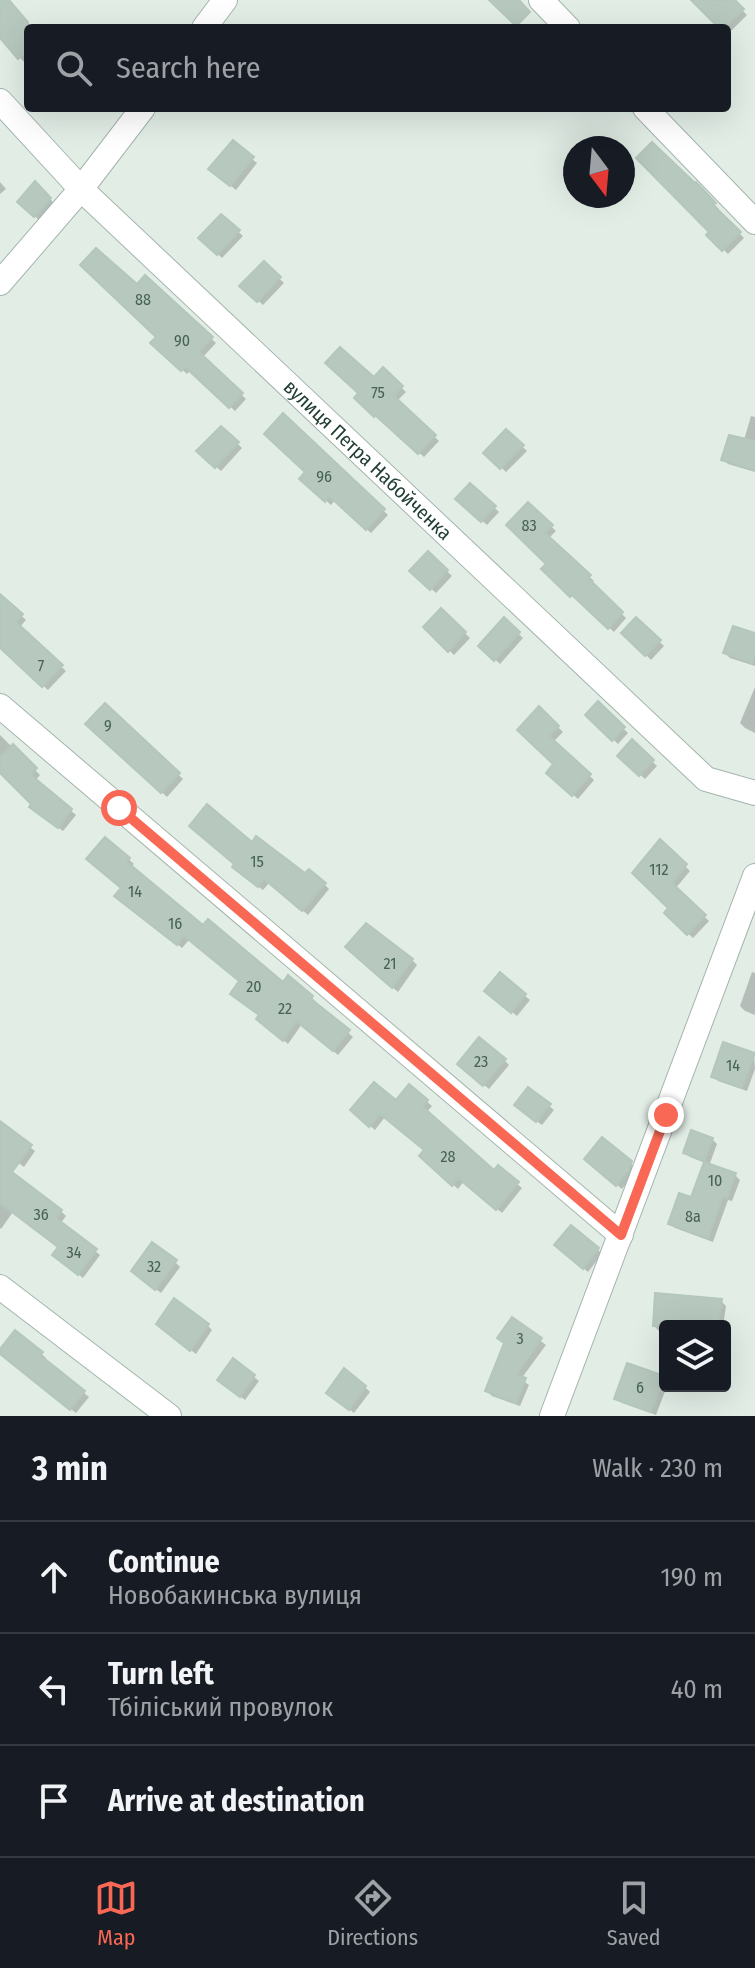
<!DOCTYPE html>
<html lang="en">
<head>
<meta charset="utf-8">
<style>
  body { margin:0; font-family:"Fira Sans Condensed",sans-serif; background:#242831; color:#f1f3f6 }
  .controls { position:absolute; right:24px; bottom:24px; display:grid; overflow:hidden; border-radius:8px; box-shadow:0 8px 32px #0002 }
  .controls button { width:72px; height:72px; display:grid; place-items:center; padding:0; border:0; border-bottom:2px solid #363941; background:#171b24; color:#f1f3f6; font:40px sans-serif }
  .compass { position:absolute; left:563px; top:136px; width:72px; height:72px; border-radius:50%; background:#171b24; box-shadow:0 8px 32px #0002; rotate:164deg }
  .stop { position:absolute; width:24px; height:24px; margin:-18px; border:6px solid #f86854; border-radius:50%; background:#fff }
  .stop.end { background:#f86854; border-color:#fff; box-shadow:0 2px 8px #0008 }
  .list { margin:0; padding:0; list-style:none }
  h2 { display:flex; justify-content:space-between; align-items:center; height:104px; margin:0; padding:0 32px; font-size:34px }
  h2 small { font-size:26px; font-weight:400; color:#9ea1a6 }
  .list li { display:grid; grid-template-columns:52px 1fr auto; gap:24px; align-items:center; box-sizing:border-box; height:112px; padding:0 32px; border-top:2px solid #363941 }
  .list b { display:block; font-size:30px; white-space:nowrap }
  .list p { margin:0; font-size:26px; white-space:nowrap; color:#9ea1a6 }
  .list em { font-size:26px; font-style:normal; color:#9ea1a6 }
  .icon { flex:none; width:44px; height:44px; fill:none; stroke:currentColor; stroke-width:2; stroke-linecap:round; stroke-linejoin:round }
  .map { position:relative; flex:none; width:755px; height:1416px; overflow:hidden }
  .search { position:absolute; background:#171b24; box-shadow:0 8px 32px #0002; left:24px; right:24px; top:24px; height:88px; display:flex; align-items:center; gap:20px; box-sizing:border-box; padding:0 28px; border-radius:8px; color:#9ea1a6; font-size:30px }
  .sheet { height:440px; background:#171b24 }
  nav { display:flex; justify-content:space-around; align-items:center; box-sizing:border-box; height:112px; border-top:2px solid #363941; background:#171b24; font-size:22px; color:#9ea1a6 }
  nav a { display:grid; justify-items:center; gap:4px }
  nav .on { color:#f86854 }
  .map>svg:first-child { display:block }
  .shadow { fill:#0003 }
  .building { fill:#b7c8bf; stroke:#b4c7bc; stroke-width:2 }
  .lines { fill:none; stroke-linecap:round; stroke-linejoin:round }
  .minor-casing { stroke:#a4b5ad; stroke-width:26 }
  .minor { stroke:#fff; stroke-width:24 }
  .route { stroke:#f86854; stroke-width:10 }
  .labels { text-anchor:middle; stroke-width:6; stroke-linejoin:round; paint-order:stroke }
  .number-label { font-size:16px; fill:#466156 }
  .street-label { font-size:20px; fill:#213f33; stroke:#f2f9f5 }
</style>
</head>
<body>
<div class="map">
<svg width="755" height="1416" viewBox="0 0 755 1416">
  <rect width="100%" height="100%" fill="#e2ede6"/>
  <g class="shadow">
    <polygon points="0,0 4,0 31,28 28,28 28,59 24,62 0,35"/>
    <polygon points="695,0 732,0 747,15 728,34 727,28 722,28"/>
    <polygon points="252,159 257,163 236,190 216,173"/>
    <polygon points="0,182 6,189 0,194"/>
    <polygon points="35,184 55,204 40,221 20,202"/>
    <polygon points="700,190 719,209 717,211 744,238 728,254 709,235 712,232"/>
    <polygon points="221,216 243,236 222,258 201,238"/>
    <polygon points="264,264 284,283 263,305 242,286"/>
    <polygon points="145,278 216,343 202,358 246,399 235,411 191,370 187,374 158,347 158,337"/>
    <polygon points="383,370 406,392 397,401 439,441 424,457 356,398"/>
    <polygon points="751,416 755,417 755,472 728,464 723,459 744,440"/>
    <polygon points="221,428 242,448 221,471 199,451"/>
    <polygon points="506,431 527,451 506,472 486,453"/>
    <polygon points="302,479 350,480 388,515 371,533 335,500 331,505"/>
    <polygon points="470,485 499,512 487,525 458,499"/>
    <polygon points="528,504 556,531 548,539 594,581 591,584 626,618 614,632 544,569 549,564"/>
    <polygon points="428,554 452,576 436,593 412,571"/>
    <polygon points="1,597 26,620 19,628 66,671 48,690 2,647 0,649"/>
    <polygon points="441,611 470,638 454,655 426,627"/>
    <polygon points="504,620 523,638 500,664 481,646"/>
    <polygon points="636,620 664,646 651,660 624,633"/>
    <polygon points="755,635 755,666 730,658 725,653"/>
    <polygon points="755,687 755,733 745,728 740,723"/>
    <polygon points="598,704 628,733 618,744 587,715"/>
    <polygon points="105,705 183,779 167,797 88,724"/>
    <polygon points="539,709 563,732 553,742 594,780 578,799 548,772 555,764"/>
    <polygon points="0,735 40,775 35,781 76,815 63,831 36,811 34,804 0,770"/>
    <polygon points="632,742 657,766 645,779 620,756"/>
    <polygon points="105,839 134,864 131,867 204,927 284,985 312,998 317,1003 315,1004 353,1037 338,1055 302,1024 288,1044 264,1023 261,1016 241,981 190,939 182,948 141,914 124,888"/>
    <polygon points="660,842 690,871 675,889 709,921 693,938 666,913 671,908"/>
    <polygon points="252,845 325,885 329,889 308,915 270,882 263,890 239,872 236,865"/>
    <polygon points="412,960 417,965 398,992 373,971"/>
    <polygon points="752,972 755,973 755,1015 745,1011 740,1006"/>
    <polygon points="500,975 530,1000 517,1016 492,995"/>
    <polygon points="754,1055 755,1069 747,1091 718,1081 713,1076"/>
    <polygon points="504,1060 509,1065 489,1089 464,1068"/>
    <polygon points="409,1087 432,1106 426,1113 494,1173 517,1184 522,1188 502,1213 464,1181 458,1189 421,1156 426,1151 385,1117 375,1130 357,1115 396,1103"/>
    <polygon points="549,1106 554,1110 542,1125 521,1110"/>
    <polygon points="0,1124 35,1151 24,1167 0,1149"/>
    <polygon points="712,1139 717,1144 709,1166 735,1175 740,1180 732,1201 728,1200 713,1242 675,1228 670,1223 692,1200 705,1163 690,1157 685,1152"/>
    <polygon points="630,1163 635,1168 632,1176 622,1189 591,1164"/>
    <polygon points="0,1171 61,1211 66,1216 60,1224 100,1255 83,1278 59,1259 60,1247 13,1212 1,1229 0,1228"/>
    <polygon points="562,1250 598,1250 602,1254 588,1272"/>
    <polygon points="175,1262 180,1267 161,1293 138,1276"/>
    <polygon points="657,1295 721,1301 726,1306 723,1326 665,1326 665,1333 660,1332 655,1327"/>
    <polygon points="513,1320 546,1345 521,1379 529,1385 520,1406 492,1396 487,1391"/>
    <polygon points="207,1325 212,1330 196,1354 163,1329"/>
    <polygon points="41,1353 46,1358 44,1361 89,1397 76,1413 5,1357"/>
    <polygon points="234,1361 259,1381 245,1400 225,1385"/>
    <polygon points="664,1378 665,1386 667,1386 656,1415 622,1403 617,1398"/>
    <polygon points="365,1387 370,1392 354,1413 333,1397"/>
  </g>
  <g class="building">
    <polygon points="0,0 9,0 28,22 28,51 18,59 0,38"/>
    <polygon points="489,0 519,0 530,12 516,26"/>
    <polygon points="691,0 735,0 744,9 724,28 719,28"/>
    <polygon points="233,140 254,157 230,186 208,169"/>
    <polygon points="652,142 695,183 696,182 716,203 713,205 741,232 722,251 706,235 709,232 636,158"/>
    <polygon points="35,181 51,198 34,217 17,202"/>
    <polygon points="221,214 240,230 217,255 198,238"/>
    <polygon points="96,248 137,284 145,275 213,337 199,352 243,393 229,408 185,367 181,371 150,343 156,337 80,265"/>
    <polygon points="264,261 281,277 257,302 239,286"/>
    <polygon points="340,347 374,377 383,367 403,386 394,396 436,435 418,454 375,415 374,417 354,398 358,393 325,363"/>
    <polygon points="283,413 385,509 366,530 329,496 325,502 299,479 305,472 264,434"/>
    <polygon points="221,426 239,442 215,468 196,451"/>
    <polygon points="506,429 524,445 500,469 483,453"/>
    <polygon points="729,435 755,441 755,470 721,460"/>
    <polygon points="470,483 496,506 481,522 455,499"/>
    <polygon points="528,502 553,525 545,533 591,575 588,578 623,612 608,629 572,595 570,597 541,569 546,564 506,525"/>
    <polygon points="428,551 448,570 430,590 409,571"/>
    <polygon points="0,594 23,614 16,622 63,665 42,687 0,648"/>
    <polygon points="441,608 466,632 448,652 423,627"/>
    <polygon points="504,617 520,632 494,661 478,646"/>
    <polygon points="636,617 661,640 645,656 621,633"/>
    <polygon points="733,626 755,633 755,653 752,663 723,653"/>
    <polygon points="598,701 625,727 612,741 585,715"/>
    <polygon points="105,703 180,773 161,793 85,724"/>
    <polygon points="539,706 559,726 549,736 591,774 572,796 546,773 553,764 517,730"/>
    <polygon points="632,739 654,760 639,776 617,756"/>
    <polygon points="13,744 37,768 31,775 72,809 58,828 29,807 31,804 0,773 0,757"/>
    <polygon points="207,804 252,842 256,836 305,873 309,869 326,883 302,911 264,879 258,887 232,867 234,864 189,826"/>
    <polygon points="105,837 130,858 127,862 203,925 208,919 283,982 288,975 313,996 311,999 350,1030 333,1051 296,1021 283,1041 256,1019 259,1015 230,994 239,981 184,936 177,945 114,896 121,888 86,859"/>
    <polygon points="660,839 687,864 672,883 706,915 687,935 664,913 668,908 632,873"/>
    <polygon points="366,923 413,959 392,988 345,947"/>
    <polygon points="500,972 526,994 511,1013 484,991"/>
    <polygon points="479,1037 506,1059 483,1086 457,1064"/>
    <polygon points="723,1042 755,1053 742,1088 711,1077"/>
    <polygon points="374,1082 396,1100 409,1084 428,1100 423,1107 494,1170 498,1165 519,1182 496,1210 458,1178 452,1186 419,1156 424,1150 380,1114 369,1127 350,1110"/>
    <polygon points="528,1087 551,1104 536,1122 514,1105"/>
    <polygon points="0,1121 32,1145 12,1172 62,1210 56,1218 97,1249 78,1275 52,1255 58,1247 0,1203"/>
    <polygon points="691,1130 713,1138 704,1161 683,1153"/>
    <polygon points="602,1137 632,1161 628,1171 616,1186 584,1159"/>
    <polygon points="704,1162 736,1173 727,1198 723,1196 708,1238 668,1224 679,1193 691,1197"/>
    <polygon points="571,1225 599,1248 583,1269 554,1245"/>
    <polygon points="152,1242 177,1260 155,1290 131,1271"/>
    <polygon points="655,1293 722,1299 718,1326 653,1326"/>
    <polygon points="174,1298 209,1324 190,1351 156,1324"/>
    <polygon points="512,1317 542,1338 516,1375 526,1378 516,1403 485,1391 504,1343 497,1338"/>
    <polygon points="15,1330 43,1352 40,1355 85,1391 70,1410 0,1354 0,1349"/>
    <polygon points="233,1358 255,1375 240,1397 217,1380"/>
    <polygon points="627,1363 665,1376 651,1412 614,1399"/>
    <polygon points="344,1368 366,1386 349,1410 326,1393"/>
  </g>
  <g class="lines">
    <defs>
      <g id="minor">
        <polyline points="541,0 568,28"/>
        <polyline points="204,28 225,0"/>
        <path id="s1" d="M0,101L81,189L706,779L755,793"/>
        <polyline points="645,108 755,222"/>
        <polyline points="0,283 81,189 143,108"/>
        <polyline points="0,706 621,1235"/>
        <polyline points="0,1287 169,1416"/>
        <polyline points="552,1416 755,876"/>
      </g>
    </defs>
    <use href="#minor" class="minor-casing"/>
    <use href="#minor" class="minor"/>
  </g>
  <g class="lines">
    <polyline class="route" points="119,808 621,1235 666,1115"/>
  </g>
  <g class="labels">
    <g class="number-label">
      <text x="143" y="305">88</text>
      <text x="182" y="346">90</text>
      <text x="378" y="398">75</text>
      <text x="324" y="482">96</text>
      <text x="529" y="531">83</text>
      <text x="41" y="671">7</text>
      <text x="108" y="731">9</text>
      <text x="257" y="867">15</text>
      <text x="659" y="875">112</text>
      <text x="135" y="897">14</text>
      <text x="175" y="929">16</text>
      <text x="390" y="969">21</text>
      <text x="254" y="992">20</text>
      <text x="285" y="1014">22</text>
      <text x="481" y="1067">23</text>
      <text x="733" y="1071">14</text>
      <text x="448" y="1162">28</text>
      <text x="715" y="1186">10</text>
      <text x="41" y="1220">36</text>
      <text x="693" y="1222">8а</text>
      <text x="74" y="1258">34</text>
      <text x="154" y="1272">32</text>
      <text x="520" y="1344">3</text>
      <text x="640" y="1393">6</text>
    </g>
    <g class="street-label">
      <text dy="7" stroke="none"><textPath href="#s1" startOffset="514">вулиця Петра Набойченка</textPath></text>
    </g>
  </g>
</svg>
<div class="controls">
<button><svg class="icon" aria-label="layers" viewBox="0 0 24 24"><path d="M12 4l9 5-9 5-9-5zM3 14l9 5 9-5"/></svg></button>
</div>
<svg class="compass" viewBox="-18 -18 36 36"><path d="M0-13l5 13h-10z" fill="#e53935"/><path d="M0 13l5-13h-10z" fill="#9ea1a6"/></svg>
<div class="stop" style="left:119px;top:808px"></div>
<div class="stop end" style="left:666px;top:1115px"></div>
<div class="search"><svg class="icon" aria-label="search" viewBox="0 0 24 24"><circle cx="10" cy="10" r="6"/><path d="M15 15l6 6"/></svg>Search here</div>
</div>
<section class="sheet">
<h2>3 min<small>Walk · 230 m</small></h2>
<ul class="list">
<li><svg class="icon" aria-label="ahead" viewBox="0 0 24 24"><path d="M12 20V5M6 11l6-6 6 6"/></svg><div><b>Continue</b><p>Новобакинська вулиця</p></div><em>190 m</em></li>
<li><svg class="icon" aria-label="left" viewBox="0 0 24 24"><path d="M17 20v-9H6M10 6l-5 5 5 5"/></svg><div><b>Turn left</b><p>Тбіліський провулок</p></div><em>40 m</em></li>
<li><svg class="icon" aria-label="arrive" viewBox="0 0 24 24"><path d="M6 21V4h12l-3 4 3 4H6"/></svg><div><b>Arrive at destination</b></div></li>
</ul>
</section>
<nav>
<a class="on"><svg class="icon" aria-label="map" viewBox="0 0 24 24"><path d="M3 6l6-2 6 2 6-2v14l-6 2-6-2-6 2zM9 4v14M15 6v14"/></svg>Map</a>
<a><svg class="icon" aria-label="directions" viewBox="0 0 24 24"><path d="M12 3l9 9-9 9-9-9zM9 14v-3h6M13 9l2 2-2 2"/></svg>Directions</a>
<a><svg class="icon" aria-label="saved" viewBox="0 0 24 24"><path d="M7 4h10v16l-5-4-5 4z"/></svg>Saved</a>
</nav>
</body>
</html>
